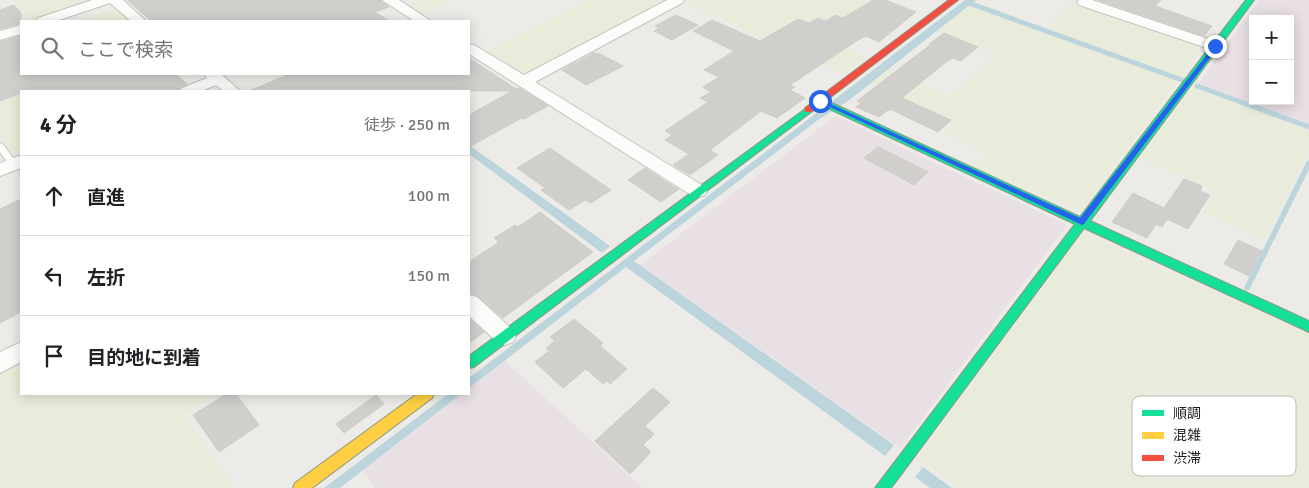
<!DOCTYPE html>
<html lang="ja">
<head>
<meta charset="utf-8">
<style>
  body { margin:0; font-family:Signika,"Noto Sans JP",sans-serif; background:#f6f6f6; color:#202124 }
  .controls { position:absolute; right:15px; top:15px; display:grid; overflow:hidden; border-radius:0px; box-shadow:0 2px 12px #0003 }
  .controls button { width:45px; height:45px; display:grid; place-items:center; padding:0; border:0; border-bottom:1px solid #e0e0e0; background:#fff; color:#202124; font:25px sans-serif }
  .stop { position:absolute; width:15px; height:15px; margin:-11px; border:4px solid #2563eb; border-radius:50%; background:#fff }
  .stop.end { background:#2563eb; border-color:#fff; box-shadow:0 1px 5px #0008 }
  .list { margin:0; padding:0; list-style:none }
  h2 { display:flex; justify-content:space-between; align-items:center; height:65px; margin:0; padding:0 20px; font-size:21px }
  h2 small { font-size:16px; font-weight:400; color:#757577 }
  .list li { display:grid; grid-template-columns:32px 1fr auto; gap:15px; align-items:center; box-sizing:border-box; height:80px; padding:0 20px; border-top:1px solid #e0e0e0 }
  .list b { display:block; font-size:19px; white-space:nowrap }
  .list em { font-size:16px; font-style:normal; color:#757577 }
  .icon { flex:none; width:28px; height:28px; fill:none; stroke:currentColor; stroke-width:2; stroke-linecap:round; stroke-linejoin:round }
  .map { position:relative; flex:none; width:1309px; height:488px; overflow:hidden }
  .search { position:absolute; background:#fff; box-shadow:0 2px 12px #0003; left:20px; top:20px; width:450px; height:55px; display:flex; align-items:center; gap:12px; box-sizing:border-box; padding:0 18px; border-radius:0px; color:#757577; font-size:19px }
  .panel { position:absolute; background:#fff; box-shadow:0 2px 12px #0003; left:20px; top:90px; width:450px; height:305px; border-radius:0px }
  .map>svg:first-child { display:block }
  .industrial { fill:#e9e0e5; fill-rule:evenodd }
  .farmland { fill:#eaecdb }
  .water { fill:#bcd5dd }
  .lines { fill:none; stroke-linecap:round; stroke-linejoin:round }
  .stream-far1 { stroke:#bcd5dd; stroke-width:5 }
  .stream { stroke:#bcd5dd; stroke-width:5.5 }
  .building { fill:#d1cfcc; stroke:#cfcdc8 }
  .lane-casing { stroke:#c3c3c1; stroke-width:2 }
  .street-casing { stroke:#c3c3c1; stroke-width:2 }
  .fast-casing { stroke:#929580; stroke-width:2 }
  .slow-casing { stroke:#929580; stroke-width:2 }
  .jam-casing { stroke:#929580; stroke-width:2 }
  .lane { fill:#fcfcfb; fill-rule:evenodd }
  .street { fill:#fcfcfb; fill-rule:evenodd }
  .fast { fill:#16e098; fill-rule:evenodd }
  .slow { fill:#ffcf43; fill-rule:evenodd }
  .jam { fill:#f24e42; fill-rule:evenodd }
  .route { fill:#2563eb }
  .key { fill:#fff; stroke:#bcbcbc; stroke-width:1 }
  .key-label { font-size:14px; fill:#1e1e1e }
</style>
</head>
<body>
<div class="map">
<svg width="1309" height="488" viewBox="0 0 1309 488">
  <rect width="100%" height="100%" fill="#ecebe7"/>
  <g class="industrial">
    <path d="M1259,0H1309V125L1198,84ZM1253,19H1290V101H1253Z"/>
    <polygon points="835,116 1067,225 900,448 640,265"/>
    <polygon points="504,360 643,488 376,488 362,471 461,394 469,394 469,388"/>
  </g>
  <g class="farmland">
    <polygon points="13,0 101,0 37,21 34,21"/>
    <polygon points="418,0 454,0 421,14 408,6"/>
    <polygon points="588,0 668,0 527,75 519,74 484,52"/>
    <polygon points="686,0 870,0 844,18 833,13 807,31 866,58 844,74 683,2"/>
    <polygon points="1073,2 1203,47 1080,211 975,168 988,153 943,133 955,122 870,84 888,69 951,97 997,54 937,30 968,6 1041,32"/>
    <polygon points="118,7 134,21 93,21 88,17"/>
    <polygon points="1193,88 1309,130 1309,151 1265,240 1203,213 1216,191 1139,159"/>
    <polygon points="21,94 21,156 17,158 0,135 0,103"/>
    <polygon points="1082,233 1309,334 1309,488 959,488 917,459"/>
    <polygon points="21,357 21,394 217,394 185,415 235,488 0,488 0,369"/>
  </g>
  <g class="water">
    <polygon points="965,0 976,0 848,101 818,120 634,261 894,445 885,456 626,267 469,388 469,378"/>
    <polygon points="469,145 610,246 602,253 469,154"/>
    <polygon points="448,394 461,394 340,488 324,488"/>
    <polygon points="923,467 952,488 930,488 915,477"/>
  </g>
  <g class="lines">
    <g class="stream-far1">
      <polyline points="966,2 1182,80"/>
      <polyline points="1197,86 1309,127"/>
    </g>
    <polyline class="stream" points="1247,288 1309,163"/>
  </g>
  <g class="building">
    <polygon points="127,0 380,0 389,7 375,12 389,21 151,21"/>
    <polygon points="873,0 885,0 916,12 879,42 866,36 858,40 790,85 795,87 790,90 805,98 777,118 761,111 710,150 718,155 690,175 673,165 689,154 665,140 672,135 665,131 708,102 700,98 711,92 703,87 719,77 704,70 734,51 693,31 712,20 760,41 798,19 809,23 818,18 826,21 835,15 843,18"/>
    <polygon points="1098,0 1161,0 1155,6 1212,26 1204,36"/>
    <polygon points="14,5 21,13 21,23 0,29 0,10"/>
    <polygon points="676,15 698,25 672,40 654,31 659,28 655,26"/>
    <polygon points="944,33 978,47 961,61 953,58 946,62 902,98 951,120 938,132 892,110 888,110 879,117 856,107 861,103 857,101 930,45 929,44"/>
    <polygon points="21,36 21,74 176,74 187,84 180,87 178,91 21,91 21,93 0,101 0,42"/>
    <polygon points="594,53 600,54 623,66 586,85 562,70"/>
    <polygon points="469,58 516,89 519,88 548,106 524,119 522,118 469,147 469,115 512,91 249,91 289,74 469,74"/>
    <polygon points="878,147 928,172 914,185 864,158"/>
    <polygon points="550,148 611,190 591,203 585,200 569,210 541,190 545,188 517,168"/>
    <polygon points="645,168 674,187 679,189 661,202 628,180"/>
    <polygon points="1184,179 1202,186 1200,191 1210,195 1188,229 1167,219 1162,227 1156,224 1147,238 1112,222 1133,193 1164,208"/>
    <polygon points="21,199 21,312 0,323 0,209"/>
    <polygon points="540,212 593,252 503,318 478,296 469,293 469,262 499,242 494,238 515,225 518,227"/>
    <polygon points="1238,240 1262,251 1249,276 1224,264"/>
    <polygon points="469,318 484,332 469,343"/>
    <polygon points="574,319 603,343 600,346 627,369 610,384 607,381 603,384 586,369 563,388 535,362 549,351 546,348 555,341 550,337"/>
    <polygon points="653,388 670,402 645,426 654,434 643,445 651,452 630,474 595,441"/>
    <polygon points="226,394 236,394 259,425 219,452 193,415"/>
    <polygon points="376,395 384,404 344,433 336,424"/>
  </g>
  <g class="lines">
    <defs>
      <polygon id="lane" points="0,143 3,144 16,162 17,164 16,166 10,166 0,152"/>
      <g id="street">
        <polygon points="92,0 123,0 146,21 131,21 110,3 56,21 36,21 38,18"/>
        <polygon points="382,0 399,0 431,21 414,21"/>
        <polygon points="667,0 684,0 682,3 535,82 705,187 707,191 705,195 698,197 691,195 469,54 469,44 474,45 524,75"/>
        <polygon points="1079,0 1092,0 1220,43 1222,46 1220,49 1210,49 1079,5 1077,2"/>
        <polygon points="21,25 21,34 0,40 0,31"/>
        <polygon points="204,74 221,74 240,91 223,91 216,85 201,91 180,91 182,88 207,78"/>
        <polygon points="21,155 21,168 0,176 0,163"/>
        <polygon points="469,295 477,297 513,330 516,336 513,342 505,345 497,342 469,316"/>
        <polygon points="21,342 21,362 0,373 0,352"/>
      </g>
      <g id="fast">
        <polygon points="1246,0 1254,0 1090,221 1309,321 1309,332 1084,228 891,488 875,488 1075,224 817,103 817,99 823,99 1080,217"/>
        <polygon points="808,107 813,110 811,112 474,367 469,368 469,356"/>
      </g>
      <polygon id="slow" points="417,394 434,394 432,398 312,488 293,488 295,483"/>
      <polygon id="jam" points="949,0 958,0 811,112 805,112 805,108"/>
    </defs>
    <use href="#lane" class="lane-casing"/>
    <use href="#street" class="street-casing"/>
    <use href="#fast" class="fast-casing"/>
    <use href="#slow" class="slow-casing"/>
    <use href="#jam" class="jam-casing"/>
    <use href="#lane" class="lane"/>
    <use href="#street" class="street"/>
    <use href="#fast" class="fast"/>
    <use href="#slow" class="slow"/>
    <use href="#jam" class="jam"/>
  </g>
  <polygon class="route" points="1215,44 1218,47 1084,224 1082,225 817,101 822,100 1080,218"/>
  <rect x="1132" y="396" width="164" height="80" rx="8" class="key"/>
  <rect x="1142" y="410" width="22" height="6" fill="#16e098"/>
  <rect x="1142" y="432" width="22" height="7" fill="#ffcf43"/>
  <rect x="1142" y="455" width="22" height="6" fill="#f24e42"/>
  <g class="key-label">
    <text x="1173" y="418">順調</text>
    <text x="1173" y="440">混雑</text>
    <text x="1173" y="463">渋滞</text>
  </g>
</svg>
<div class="controls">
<button>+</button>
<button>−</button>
</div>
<div class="stop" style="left:820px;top:101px"></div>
<div class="stop end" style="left:1215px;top:46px"></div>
<div class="search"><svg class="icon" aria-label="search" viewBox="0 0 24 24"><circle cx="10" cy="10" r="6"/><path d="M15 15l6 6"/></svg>ここで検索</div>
<section class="panel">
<h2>4 分<small>徒歩 · 250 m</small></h2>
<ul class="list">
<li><svg class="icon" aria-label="ahead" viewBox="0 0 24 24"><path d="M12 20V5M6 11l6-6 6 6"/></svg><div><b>直進</b></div><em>100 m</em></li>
<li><svg class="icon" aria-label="left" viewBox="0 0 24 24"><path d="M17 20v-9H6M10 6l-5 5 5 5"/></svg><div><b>左折</b></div><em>150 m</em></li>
<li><svg class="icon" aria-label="arrive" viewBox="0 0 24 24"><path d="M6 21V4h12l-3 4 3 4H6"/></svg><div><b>目的地に到着</b></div></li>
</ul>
</section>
</div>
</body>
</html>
